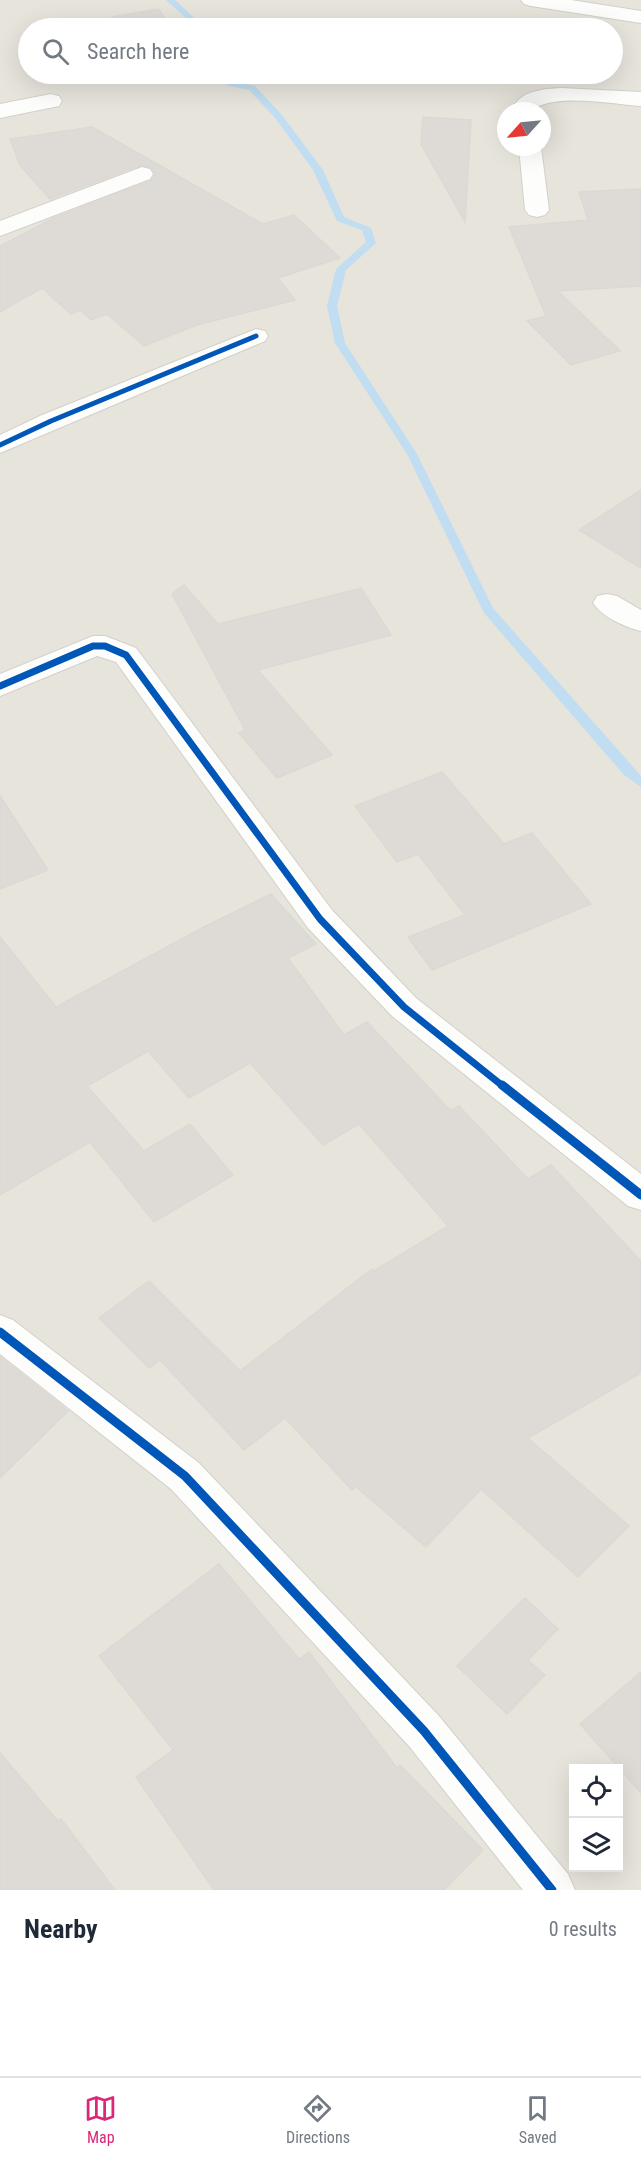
<!DOCTYPE html>
<html lang="en">
<head>
<meta charset="utf-8">
<style>
  body { margin:0; font-family:"Roboto Condensed",sans-serif; background:#f6f6f7; color:#1f2937 }
  .controls { position:absolute; right:18px; bottom:18px; display:grid; overflow:hidden; border-radius:0px; box-shadow:0 6px 24px #0002 }
  .controls button { width:54px; height:54px; display:grid; place-items:center; padding:0; border:0; border-bottom:2px solid #e0e1e3; background:#fff; color:#1f2937; font:30px sans-serif }
  .compass { position:absolute; left:497px; top:102px; width:54px; height:54px; border-radius:50%; background:#fff; box-shadow:0 6px 24px #0002; rotate:243deg }
  .list { margin:0; padding:0; list-style:none }
  h2 { display:flex; justify-content:space-between; align-items:center; height:78px; margin:0; padding:0 24px; font-size:26px }
  h2 small { font-size:20px; font-weight:400; color:#747a83 }
  .icon { flex:none; width:33px; height:33px; fill:none; stroke:currentColor; stroke-width:2; stroke-linecap:round; stroke-linejoin:round }
  .map { position:relative; flex:none; width:641px; height:1890px; overflow:hidden }
  .search { position:absolute; background:#fff; box-shadow:0 6px 24px #0002; left:18px; right:18px; top:18px; height:66px; display:flex; align-items:center; gap:15px; box-sizing:border-box; padding:0 21px; border-radius:33px; color:#747a83; font-size:22px }
  .sheet { height:186px; background:#fff }
  nav { display:flex; justify-content:space-around; align-items:center; box-sizing:border-box; height:84px; border-top:2px solid #e0e1e3; background:#fff; font-size:16px; color:#747a83 }
  nav a { display:grid; justify-items:center; gap:3px }
  nav .on { color:#db2777 }
  .map>svg:first-child { display:block }
  .residential { fill:#e7e4dc; fill-rule:evenodd }
  .lines { fill:none; stroke-linecap:round; stroke-linejoin:round }
  .stream { fill:#c0ddf1; fill-rule:evenodd }
  .building { fill:#dedbd6; stroke:#dcd9d4; stroke-width:1.5 }
  .minor-casing { stroke:#d2d0cb; stroke-width:2 }
  .minor { fill:#fdfdfc; fill-rule:evenodd }
  .cycleway-far2-casing { stroke:#fff; stroke-width:8 }
  .cycleway-far1-casing { stroke:#fff; stroke-width:10 }
  .cycleway-casing { stroke:#fff; stroke-width:13 }
  .cycleway-far2 { stroke:#0057b8; stroke-width:5 }
  .cycleway-far1 { stroke:#0057b8; stroke-width:7 }
  .cycleway { stroke:#0057b8; stroke-width:9 }
</style>
</head>
<body>
<div class="map">
<svg width="641" height="1890" viewBox="0 0 641 1890">
  <rect width="100%" height="100%" fill="#f4f2ee"/>
  <path class="residential" d="M0,0H641V1890H0ZM28,28H612V74H28ZM506,111H542V147H506ZM574,1768H618V1868H574Z"/>
  <g class="lines">
    <g class="stream">
      <polygon points="166,0 175,0 205,28 197,28"/>
      <polygon points="213,74 222,74 235,82 255,86 282,115 323,170 344,217 371,228 376,243 346,270 337,306 345,343 417,454 493,608 641,776 641,787 624,775 484,613 407,454 335,343 327,306 336,269 366,242 362,230 337,221 313,170 276,119 249,90 229,86"/>
    </g>
  </g>
  <g class="building">
    <polygon points="158,9 172,28 120,28 112,17"/>
    <polygon points="423,117 471,120 465,222 421,144"/>
    <polygon points="92,127 263,224 294,215 340,258 278,278 295,300 197,325 144,346 107,314 91,320 80,310 71,314 42,288 0,312 0,246 54,218 151,181 155,175 152,168 141,165 50,199 20,165 10,139"/>
    <polygon points="641,189 641,286 558,291 620,351 571,365 527,321 546,316 509,227 588,220 579,192"/>
    <polygon points="641,490 641,568 579,530"/>
    <polygon points="184,585 218,624 361,588 391,635 258,670 332,755 277,778 239,733 245,730 172,594"/>
    <polygon points="442,772 504,844 532,833 591,904 432,970 408,937 465,915 418,854 397,862 355,806"/>
    <polygon points="0,796 48,870 0,889"/>
    <polygon points="271,894 316,944 288,958 344,1035 367,1022 451,1111 459,1106 528,1179 551,1165 641,1261 641,1373 528,1438 629,1526 578,1577 481,1489 426,1547 355,1486 352,1490 285,1418 244,1450 160,1360 149,1368 99,1318 149,1281 240,1371 372,1269 374,1271 448,1226 359,1124 323,1145 250,1063 189,1098 148,1051 87,1086 144,1151 190,1124 233,1175 154,1222 90,1142 0,1195 0,937 56,1007 204,927"/>
    <polygon points="0,1357 68,1411 0,1478"/>
    <polygon points="219,1564 299,1659 309,1652 397,1768 400,1765 483,1850 444,1890 214,1890 136,1777 173,1750 99,1656"/>
    <polygon points="525,1598 558,1629 528,1660 545,1675 507,1714 457,1666"/>
    <polygon points="641,1672 641,1793 580,1724"/>
    <polygon points="0,1753 58,1821 61,1819 115,1890 0,1890"/>
  </g>
  <g class="lines">
    <defs>
      <g id="minor">
        <polygon points="521,0 571,0 641,11 641,23 531,6 524,4"/>
        <path d="M561,88L641,92V106C613,104 562,94 537,107L538,111H516L515,104C525,90 545,89 561,88Z"/>
        <polygon points="51,94 59,96 62,101 59,106 0,118 0,104"/>
        <polygon points="519,147 541,147 549,210 545,215 537,217 529,215 525,210"/>
        <polygon points="142,167 150,169 153,174 150,179 0,236 0,221"/>
        <polygon points="256,329 265,331 268,336 265,341 0,453 0,435 42,415"/>
        <path d="M607,594L617,596L641,610V631C625,627 602,617 593,603L597,596Z"/>
        <polygon points="93,636 105,636 136,648 332,910 416,998 641,1174 641,1210 628,1206 392,1016 308,928 116,662 97,656 0,696 0,674"/>
        <polygon points="0,1315 13,1320 199,1463 439,1716 568,1874 575,1890 523,1890 409,1746 171,1489 0,1354"/>
      </g>
    </defs>
    <use href="#minor" class="minor-casing"/>
    <use href="#minor" class="minor"/>
    <defs>
      <polyline id="cycleway-far2" points="0,445 51,421 256,336"/>
      <polyline id="cycleway-far1" points="0,686 93,646 105,646 126,655 320,919 404,1007 504,1087"/>
      <g id="cycleway">
        <polyline points="502,1085 641,1195"/>
        <polyline points="0,1332 185,1476 424,1731 552,1890"/>
      </g>
    </defs>
    <use href="#cycleway-far2" class="cycleway-far2-casing"/>
    <use href="#cycleway-far1" class="cycleway-far1-casing"/>
    <use href="#cycleway" class="cycleway-casing"/>
    <use href="#cycleway-far2" class="cycleway-far2"/>
    <use href="#cycleway-far1" class="cycleway-far1"/>
    <use href="#cycleway" class="cycleway"/>
  </g>
</svg>
<div class="controls">
<button><svg class="icon" aria-label="locate" viewBox="0 0 24 24"><circle cx="12" cy="12" r="6"/><path d="M12 2v4M12 18v4M2 12h4M18 12h4"/></svg></button>
<button><svg class="icon" aria-label="layers" viewBox="0 0 24 24"><path d="M12 4l9 5-9 5-9-5zM3 14l9 5 9-5"/></svg></button>
</div>
<svg class="compass" viewBox="-18 -18 36 36"><path d="M0-13l5 13h-10z" fill="#e53935"/><path d="M0 13l5-13h-10z" fill="#747a83"/></svg>
<div class="search"><svg class="icon" aria-label="search" viewBox="0 0 24 24"><circle cx="10" cy="10" r="6"/><path d="M15 15l6 6"/></svg>Search here</div>
</div>
<section class="sheet">
<h2>Nearby<small>0 results</small></h2>
<ul class="list">
</ul>
</section>
<nav>
<a class="on"><svg class="icon" aria-label="map" viewBox="0 0 24 24"><path d="M3 6l6-2 6 2 6-2v14l-6 2-6-2-6 2zM9 4v14M15 6v14"/></svg>Map</a>
<a><svg class="icon" aria-label="directions" viewBox="0 0 24 24"><path d="M12 3l9 9-9 9-9-9zM9 14v-3h6M13 9l2 2-2 2"/></svg>Directions</a>
<a><svg class="icon" aria-label="saved" viewBox="0 0 24 24"><path d="M7 4h10v16l-5-4-5 4z"/></svg>Saved</a>
</nav>
</body>
</html>
